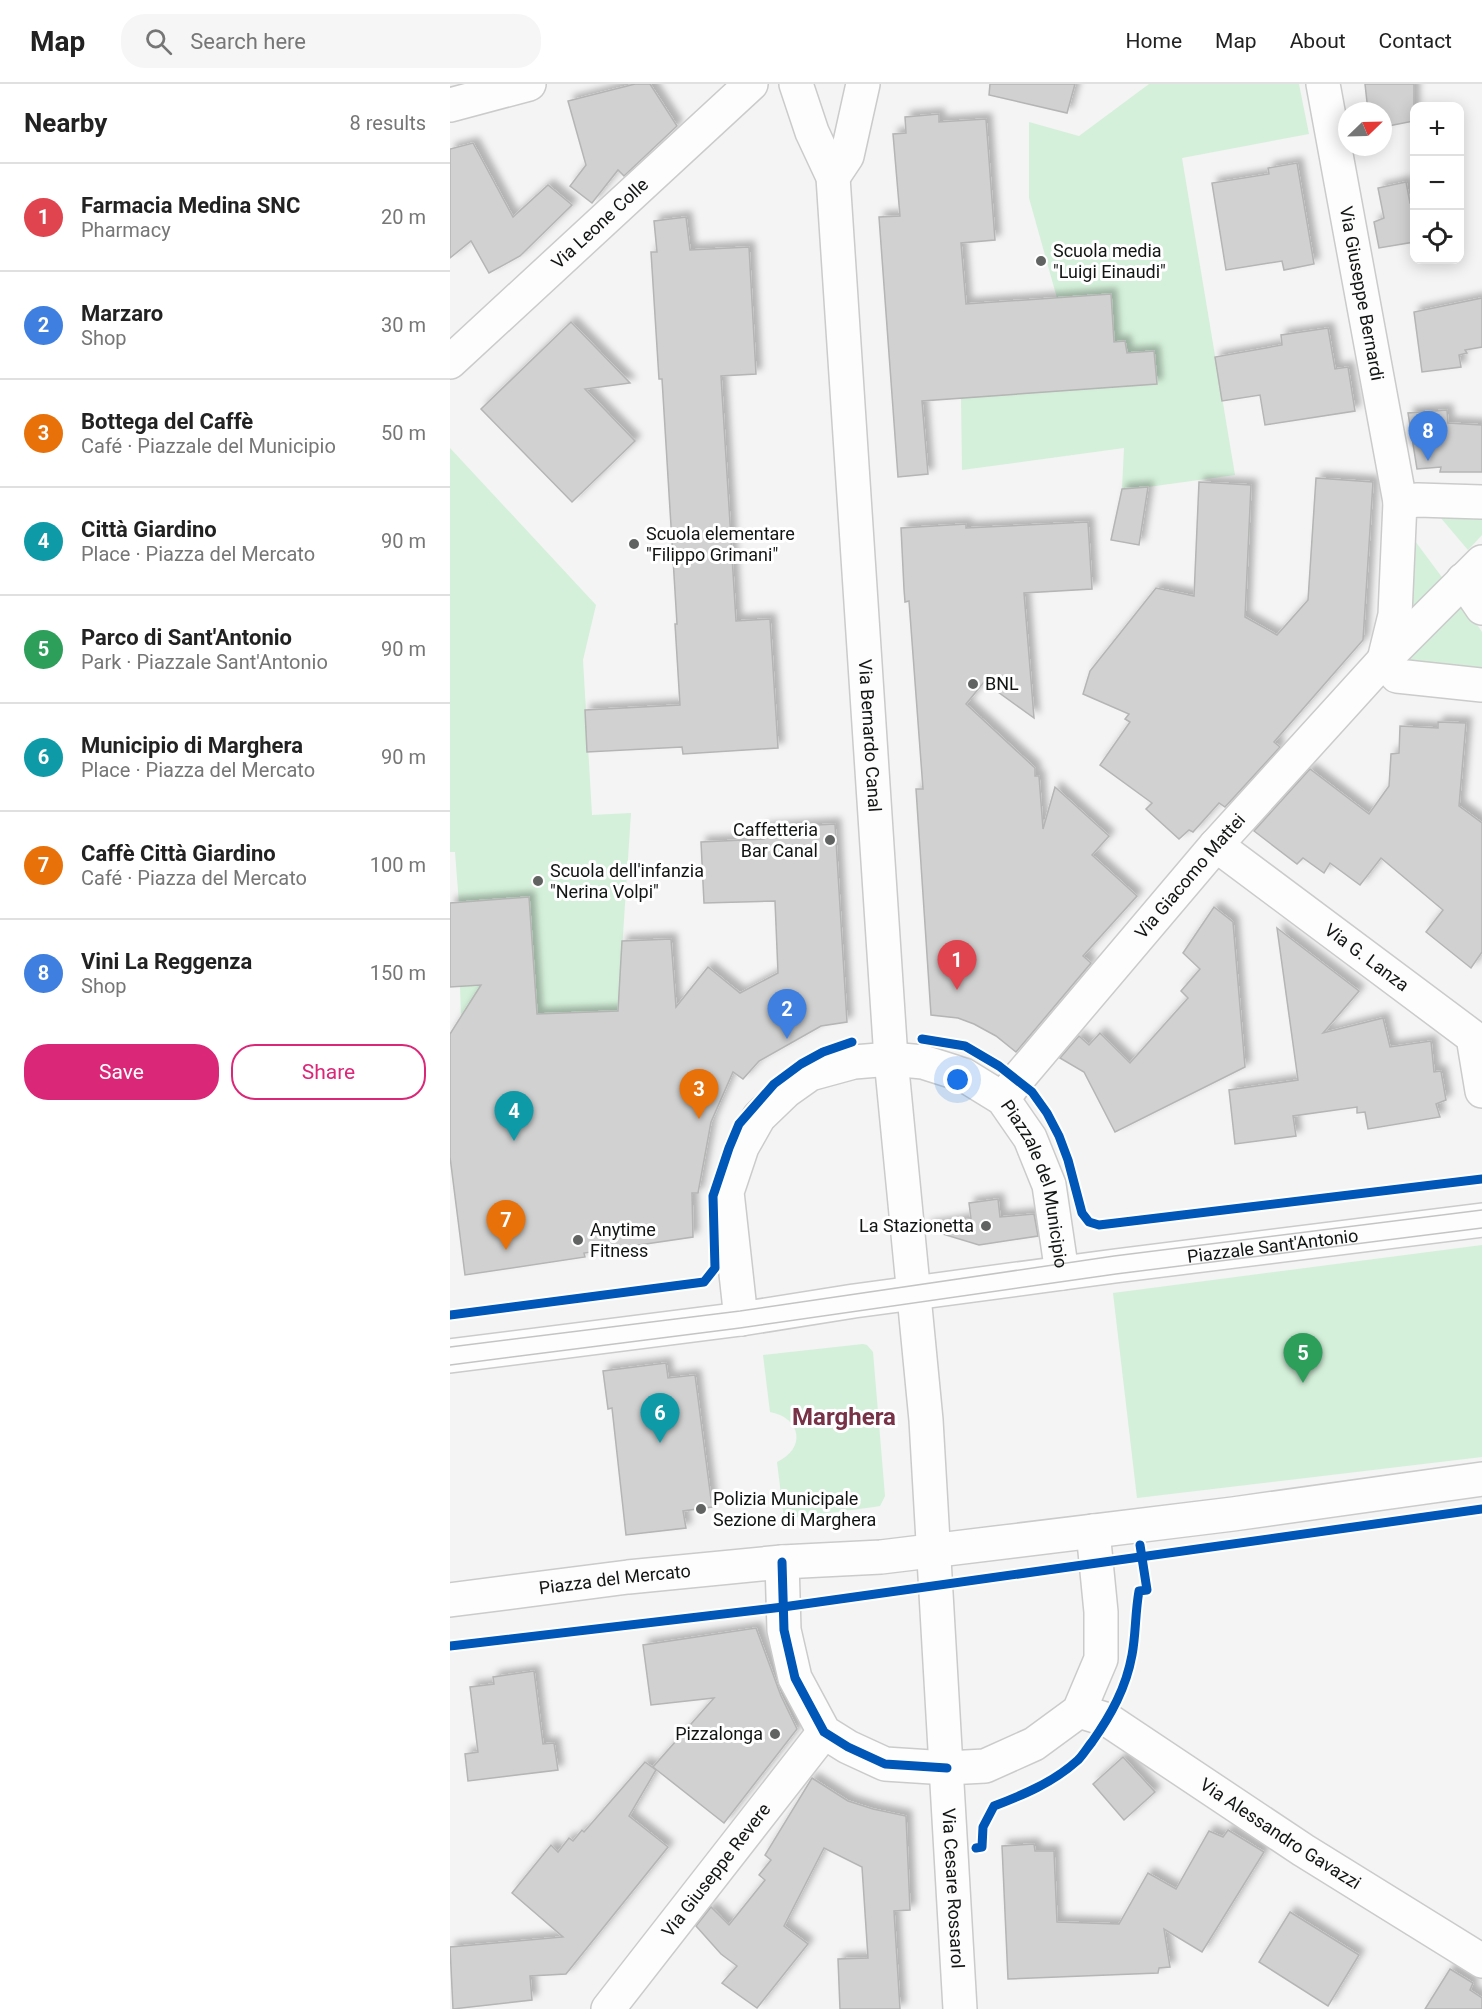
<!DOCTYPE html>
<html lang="en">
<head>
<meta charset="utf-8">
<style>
  body { margin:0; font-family:Roboto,sans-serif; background:#f6f6f6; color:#222 }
  .controls { position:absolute; right:18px; top:18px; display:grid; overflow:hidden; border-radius:12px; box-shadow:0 3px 15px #0003 }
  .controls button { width:54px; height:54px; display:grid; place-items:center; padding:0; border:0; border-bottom:2px solid #e0e0e0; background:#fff; color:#222; font:30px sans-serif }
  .compass { position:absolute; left:888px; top:18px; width:54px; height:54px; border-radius:50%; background:#fff; box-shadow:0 3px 15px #0003; rotate:67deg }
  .you { position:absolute; left:508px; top:996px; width:21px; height:21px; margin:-15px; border:4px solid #fff; border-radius:50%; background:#1a73e8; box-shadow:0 0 0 9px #1a73e833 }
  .badge { display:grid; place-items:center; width:39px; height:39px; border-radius:50%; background:#db2777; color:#fff; font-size:20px; font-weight:700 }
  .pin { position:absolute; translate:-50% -50px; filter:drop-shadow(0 2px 3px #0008) }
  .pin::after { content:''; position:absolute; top:32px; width:21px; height:18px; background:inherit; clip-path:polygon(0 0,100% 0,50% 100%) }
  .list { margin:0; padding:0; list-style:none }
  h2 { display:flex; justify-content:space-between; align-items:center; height:78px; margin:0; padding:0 24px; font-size:26px }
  h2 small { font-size:20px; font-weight:400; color:#767676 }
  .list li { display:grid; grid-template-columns:39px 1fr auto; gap:18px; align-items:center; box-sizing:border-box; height:108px; padding:0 24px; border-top:2px solid #e0e0e0 }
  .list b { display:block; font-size:22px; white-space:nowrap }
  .list p { margin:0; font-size:20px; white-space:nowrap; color:#767676 }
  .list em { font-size:20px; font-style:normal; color:#767676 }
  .actions { display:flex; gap:12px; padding:18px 24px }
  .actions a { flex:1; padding:14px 0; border:2px solid #db2777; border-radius:24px; text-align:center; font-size:21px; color:#db2777 }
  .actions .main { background:#db2777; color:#fff }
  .icon { flex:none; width:33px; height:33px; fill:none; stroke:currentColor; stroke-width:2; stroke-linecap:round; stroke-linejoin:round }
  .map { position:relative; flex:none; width:1032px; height:1925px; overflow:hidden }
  header { display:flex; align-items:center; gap:36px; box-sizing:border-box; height:84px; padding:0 30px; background:#fff; border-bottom:2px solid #e0e0e0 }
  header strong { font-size:28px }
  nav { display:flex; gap:33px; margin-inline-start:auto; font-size:21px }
  .search { width:420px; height:54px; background:#f6f6f6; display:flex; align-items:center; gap:15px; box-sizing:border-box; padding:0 21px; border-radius:24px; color:#767676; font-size:22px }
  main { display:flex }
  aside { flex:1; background:#fff }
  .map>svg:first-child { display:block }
  .green { fill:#d4f0da }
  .building { fill:#d0d1d0; stroke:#b4b5b4; stroke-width:1.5; filter:url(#shadow) }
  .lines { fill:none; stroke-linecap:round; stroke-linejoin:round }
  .minor-casing { stroke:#cacbca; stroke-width:36 }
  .tertiary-casing { stroke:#cacbca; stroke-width:36 }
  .minor { stroke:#fdfdfd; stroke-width:33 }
  .tertiary { stroke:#fdfdfd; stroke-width:33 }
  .tram { stroke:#c3c4c3; stroke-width:1.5 }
  .cycleway-casing { stroke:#fff; stroke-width:13 }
  .cycleway { stroke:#0057b8; stroke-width:9 }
  .poi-dot { fill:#616262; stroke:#fff; stroke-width:2 }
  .labels { text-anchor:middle; stroke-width:6; stroke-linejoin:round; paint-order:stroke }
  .street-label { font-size:18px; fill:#131414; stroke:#fff }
  .poi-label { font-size:18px; fill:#131414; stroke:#fff; text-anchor:start }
  .district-label { font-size:24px; font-weight:bold; fill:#783247; stroke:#fff }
</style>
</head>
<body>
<header>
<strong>Map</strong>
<div class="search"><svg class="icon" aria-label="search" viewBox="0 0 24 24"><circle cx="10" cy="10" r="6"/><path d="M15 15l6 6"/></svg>Search here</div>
<nav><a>Home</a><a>Map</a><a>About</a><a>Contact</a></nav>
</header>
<main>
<aside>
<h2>Nearby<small>8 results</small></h2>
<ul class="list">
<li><span class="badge" style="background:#e0444e">1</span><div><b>Farmacia Medina SNC</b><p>Pharmacy</p></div><em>20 m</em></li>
<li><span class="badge" style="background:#3f7fe0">2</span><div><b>Marzaro</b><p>Shop</p></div><em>30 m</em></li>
<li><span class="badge" style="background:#e8710a">3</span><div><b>Bottega del Caffè</b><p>Café · Piazzale del Municipio</p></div><em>50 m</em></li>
<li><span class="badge" style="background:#0f9aa8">4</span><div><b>Città Giardino</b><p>Place · Piazza del Mercato</p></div><em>90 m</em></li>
<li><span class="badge" style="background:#2e9e5b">5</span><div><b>Parco di Sant'Antonio</b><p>Park · Piazzale Sant'Antonio</p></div><em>90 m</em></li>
<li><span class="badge" style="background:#0f9aa8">6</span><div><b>Municipio di Marghera</b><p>Place · Piazza del Mercato</p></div><em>90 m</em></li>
<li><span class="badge" style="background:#e8710a">7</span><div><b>Caffè Città Giardino</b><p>Café · Piazza del Mercato</p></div><em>100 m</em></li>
<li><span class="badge" style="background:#3f7fe0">8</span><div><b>Vini La Reggenza</b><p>Shop</p></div><em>150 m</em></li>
</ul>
<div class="actions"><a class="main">Save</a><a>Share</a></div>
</aside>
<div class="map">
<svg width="1032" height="1925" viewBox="0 0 1032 1925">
  <defs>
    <filter id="shadow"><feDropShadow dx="5.5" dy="-5.5" stdDeviation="3" flood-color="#0004"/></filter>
  </defs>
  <rect width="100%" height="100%" fill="#f3f4f3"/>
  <g class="green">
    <polygon points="699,0 849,0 859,50 732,74 785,391 698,403 672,405 674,364 512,386 511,314 707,300 704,268 677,269 675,257 664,258 660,210 607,214 579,114 579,38 629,52"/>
    <polygon points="0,364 146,521 133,576 142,731 181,729 168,927 11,932 10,902 85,897 79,813 47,815 48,830 10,833 5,768 0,768"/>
    <polygon points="985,427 1032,431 1032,451 1018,466"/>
    <polygon points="959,449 994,496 961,526"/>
    <polygon points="1011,517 1032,548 1032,588 953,578"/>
    <polygon points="1032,1161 1032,1373 687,1414 663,1209"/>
    <path d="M413,1260L417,1261L423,1268L435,1412L430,1422L424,1423L334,1435L327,1378C356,1365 352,1334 320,1328L313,1271Z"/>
  </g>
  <g class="building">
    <polygon points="185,0 200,0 227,42 174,92 168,86 142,119 120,102 136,81 118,17"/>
    <polygon points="540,0 625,0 617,29 539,11"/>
    <polygon points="915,0 964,0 964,37 933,43 933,27 918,27"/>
    <polygon points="489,30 489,38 536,35 545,156 511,159 516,220 661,210 664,258 675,257 677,269 704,267 707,300 472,317 478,390 448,393 429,133 450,132 443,50 456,49 455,33"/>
    <polygon points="23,59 63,133 98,101 122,121 70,172 39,189 21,157 0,174 0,65"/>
    <polygon points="847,79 864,180 834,186 832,177 776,186 762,99 819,90 818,84"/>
    <polygon points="956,98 960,119 964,117 964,158 929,164 924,138 934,134 928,104"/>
    <polygon points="236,133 240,166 299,163 306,290 271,292 286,537 320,535 328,664 233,670 232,663 137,668 135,626 230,621 225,540 227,540 212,295 209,295 201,168 207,168 204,137"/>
    <polygon points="1032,214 1032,263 1015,266 1017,269 1009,271 1011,283 972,288 964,228"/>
    <polygon points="121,238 180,299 135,305 185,357 122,418 31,325"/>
    <polygon points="878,244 885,285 898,283 905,327 815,341 810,311 772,317 765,273 832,261 831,251"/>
    <polygon points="997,326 998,339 1032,341 1032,388 990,388 991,383 967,385 958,329"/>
    <polygon points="866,394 923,398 913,556 824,658 830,663 775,723 769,719 743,748 739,746 729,755 696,725 702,719 650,681 680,638 675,635 679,630 633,610 640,587 706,504 744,512 749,398 801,401 795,533 827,551 858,516"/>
    <polygon points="698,403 689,461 661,456 672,405"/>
    <polygon points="638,438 642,505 574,509 584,634 534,598 516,620 585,684 585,692 589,692 593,745 605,703 659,752 642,771 687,812 633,872 641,879 566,968 546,952 524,940 508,934 481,931 466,705 473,705 459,517 455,518 454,505 451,444 516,440 516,444"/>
    <polygon points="988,638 1016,639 1009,722 1032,739 1032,868 1021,884 976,848 993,826 931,774 910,801 880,779 874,789 853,774 847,780 804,747 860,685 919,730 939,702 941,670 949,669 950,642 988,644"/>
    <polygon points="385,740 397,938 371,942 309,977 293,995 283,988 261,1038 248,1109 242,1109 243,1153 134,1169 135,1173 15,1191 0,1073 0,950 31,901 0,903 0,819 79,813 87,930 168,927 172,857 221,855 226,923 258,883 290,909 328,889 325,817 254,819 251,758 314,755 313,744"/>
    <polygon points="764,823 783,838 795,983 665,1048 634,988 610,974 629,952 639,961 650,949 680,979 738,914 731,907 750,885 733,869"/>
    <polygon points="827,844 909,907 873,949 933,934 940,963 981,957 984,988 991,987 996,1016 986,1020 990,1033 918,1045 915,1028 907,1029 907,1023 843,1032 846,1052 785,1060 779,1006 848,996"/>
    <polygon points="548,1115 550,1133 584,1130 588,1152 529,1161 476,1145 476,1142 521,1135 519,1119"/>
    <polygon points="216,1279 218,1294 245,1291 262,1423 233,1427 236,1444 176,1451 162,1324 158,1325 153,1287"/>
    <polygon points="306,1544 331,1612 347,1645 274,1739 203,1683 264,1614 201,1621 193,1561"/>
    <polygon points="84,1587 93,1660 104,1659 108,1686 18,1697 15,1670 28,1668 20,1603 44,1600 43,1593"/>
    <polygon points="673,1673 705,1708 674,1736 643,1700"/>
    <polygon points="195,1678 206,1686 179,1732 218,1763 116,1890 80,1892 82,1916 3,1925 0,1863 113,1853 62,1809 101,1761 108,1768 119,1754 123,1757 132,1746 134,1748"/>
    <polygon points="362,1694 398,1717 423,1725 456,1732 460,1826 444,1827 450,1925 390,1925 388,1875 418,1874 412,1783 374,1764 334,1842 358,1860 307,1924 272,1899 287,1882 271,1870 246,1842 261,1823 279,1841 315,1796 309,1791 321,1776 315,1771"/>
    <polygon points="778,1746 814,1768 752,1868 714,1845 720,1883 709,1884 708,1889 558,1895 552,1762 584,1760 585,1767 604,1767 607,1838 669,1840 698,1789 726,1805 759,1747 773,1753"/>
    <polygon points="840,1828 909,1871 878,1922 809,1878"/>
    <polygon points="1000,1885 1023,1899 1020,1906 1032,1914 1032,1925 975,1925"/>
  </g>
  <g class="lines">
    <defs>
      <g id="minor">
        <path id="s1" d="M346,0L362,48L383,93L441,975L476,1336L510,1925"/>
        <path id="s2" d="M873,0L950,418"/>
        <polyline points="0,21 79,0"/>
        <polyline points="383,93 397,72 413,0"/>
        <path id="s3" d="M0,278L301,0"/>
        <polyline points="1032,418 968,416 950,418 945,531 934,576 947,592 1032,601"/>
        <polyline points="1013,496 1032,524"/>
        <path id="s4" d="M766,761L1023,953L1032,1007"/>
        <path id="s5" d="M553,1015L567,996L766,761L934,576L1032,478"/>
        <path id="s6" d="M291,1235L277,1108L292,1063L309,1033L336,1007L360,990L404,978L441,975L473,978L514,991L553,1015L580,1054L599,1101L612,1189"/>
        <polyline points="332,1478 334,1546 345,1594 374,1648 398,1663 435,1680 497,1684 535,1682 584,1660 629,1627 651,1575 651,1528 643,1447"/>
        <path id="s7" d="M629,1627L658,1636L853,1766L1032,1877"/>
        <path id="s8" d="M158,1925L374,1648"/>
      </g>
      <g id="tertiary">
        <path id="s9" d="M0,1272L291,1235L404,1217L665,1182L1032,1136"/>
        <path id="s10" d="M0,1516L178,1493L332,1478L431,1473L783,1430L1032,1395"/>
      </g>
    </defs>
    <use href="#minor" class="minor-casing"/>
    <use href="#tertiary" class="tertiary-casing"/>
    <use href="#minor" class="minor"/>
    <use href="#tertiary" class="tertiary"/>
    <g class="tram">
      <polyline points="0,1263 290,1227 664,1172 1032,1126"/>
      <polyline points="0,1281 290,1244 666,1190 1032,1144"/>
    </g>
    <defs>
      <g id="cycleway">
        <polyline points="472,955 515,962 549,982 582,1008 597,1029 609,1052 618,1076 632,1129 639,1138 649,1141 1032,1095"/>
        <polyline points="0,1231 254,1198 265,1184 263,1112 279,1064 289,1040 324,1000 351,980 373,968 402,958"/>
        <polyline points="332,1478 334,1546 345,1594 374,1648 398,1663 435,1680 497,1684"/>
        <polyline points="0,1562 333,1523 1032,1425"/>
        <path d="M526,1764L532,1763L533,1743L544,1722C573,1711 604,1698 628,1676C633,1671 637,1664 642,1658C661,1631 676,1604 682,1571C686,1550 685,1529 689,1507L697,1506L690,1461"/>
      </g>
    </defs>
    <use href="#cycleway" class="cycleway-casing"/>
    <use href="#cycleway" class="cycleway"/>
  </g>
  <g class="poi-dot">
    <circle cx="591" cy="177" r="6"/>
    <circle cx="184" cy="460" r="6"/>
    <circle cx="523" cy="600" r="6"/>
    <circle cx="380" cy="756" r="6"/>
    <circle cx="88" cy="797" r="6"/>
    <circle cx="536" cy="1142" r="6"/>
    <circle cx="128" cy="1156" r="6"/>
    <circle cx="251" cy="1425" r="6"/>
    <circle cx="325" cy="1650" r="6"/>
  </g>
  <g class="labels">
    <g class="street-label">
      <text dy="6" stroke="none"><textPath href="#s3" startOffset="204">Via Leone Colle</textPath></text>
      <text dy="6" stroke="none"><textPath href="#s2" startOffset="213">Via Giuseppe Bernardi</textPath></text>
      <text dy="6" stroke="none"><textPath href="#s1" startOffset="660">Via Bernardo Canal</textPath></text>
      <text dy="6" stroke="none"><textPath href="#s5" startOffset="291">Via Giacomo Mattei</textPath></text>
      <text dy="6" stroke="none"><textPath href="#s4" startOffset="188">Via G. Lanza</textPath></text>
      <text dy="6" stroke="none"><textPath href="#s6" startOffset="573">Piazzale del Municipio</textPath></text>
      <text dy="6" stroke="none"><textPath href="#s9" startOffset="830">Piazzale Sant'Antonio</textPath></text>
      <text dy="6" stroke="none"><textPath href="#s10" startOffset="166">Piazza del Mercato</textPath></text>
      <text dy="6" stroke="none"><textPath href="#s7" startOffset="237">Via Alessandro Gavazzi</textPath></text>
      <text dy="6" stroke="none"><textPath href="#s8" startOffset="176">Via Giuseppe Revere</textPath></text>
      <text dy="6" stroke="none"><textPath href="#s1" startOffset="1816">Via Cesare Rossarol</textPath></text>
    </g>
    <g class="poi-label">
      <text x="603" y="173">Scuola media<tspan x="603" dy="21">"Luigi Einaudi"</tspan></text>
      <text x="196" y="456">Scuola elementare<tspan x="196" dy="21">"Filippo Grimani"</tspan></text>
      <text x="535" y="606">BNL</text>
      <text x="368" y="752" text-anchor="end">Caffetteria<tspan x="368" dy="21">Bar Canal</tspan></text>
      <text x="100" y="793">Scuola dell'infanzia<tspan x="100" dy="21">"Nerina Volpi"</tspan></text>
      <text x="524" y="1148" text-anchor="end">La Stazionetta</text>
      <text x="140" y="1152">Anytime<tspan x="140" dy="21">Fitness</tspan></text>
      <text x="263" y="1421">Polizia Municipale<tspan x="263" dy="21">Sezione di Marghera</tspan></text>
      <text x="313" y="1656" text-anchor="end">Pizzalonga</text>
    </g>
    <g class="district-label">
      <text x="394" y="1341">Marghera</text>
    </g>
  </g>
</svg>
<div class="controls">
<button>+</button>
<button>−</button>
<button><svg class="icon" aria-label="locate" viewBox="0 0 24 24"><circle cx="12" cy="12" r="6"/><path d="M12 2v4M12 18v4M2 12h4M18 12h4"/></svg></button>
</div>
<svg class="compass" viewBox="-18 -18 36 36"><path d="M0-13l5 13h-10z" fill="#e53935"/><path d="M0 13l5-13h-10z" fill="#767676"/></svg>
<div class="you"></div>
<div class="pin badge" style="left:507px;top:906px;background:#e0444e">1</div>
<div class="pin badge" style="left:337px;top:955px;background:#3f7fe0">2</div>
<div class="pin badge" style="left:249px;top:1035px;background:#e8710a">3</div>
<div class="pin badge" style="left:64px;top:1057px;background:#0f9aa8">4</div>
<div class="pin badge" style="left:853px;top:1299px;background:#2e9e5b">5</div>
<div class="pin badge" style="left:210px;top:1359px;background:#0f9aa8">6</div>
<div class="pin badge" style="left:56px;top:1166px;background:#e8710a">7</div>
<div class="pin badge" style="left:978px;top:377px;background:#3f7fe0">8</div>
</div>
</main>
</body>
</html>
